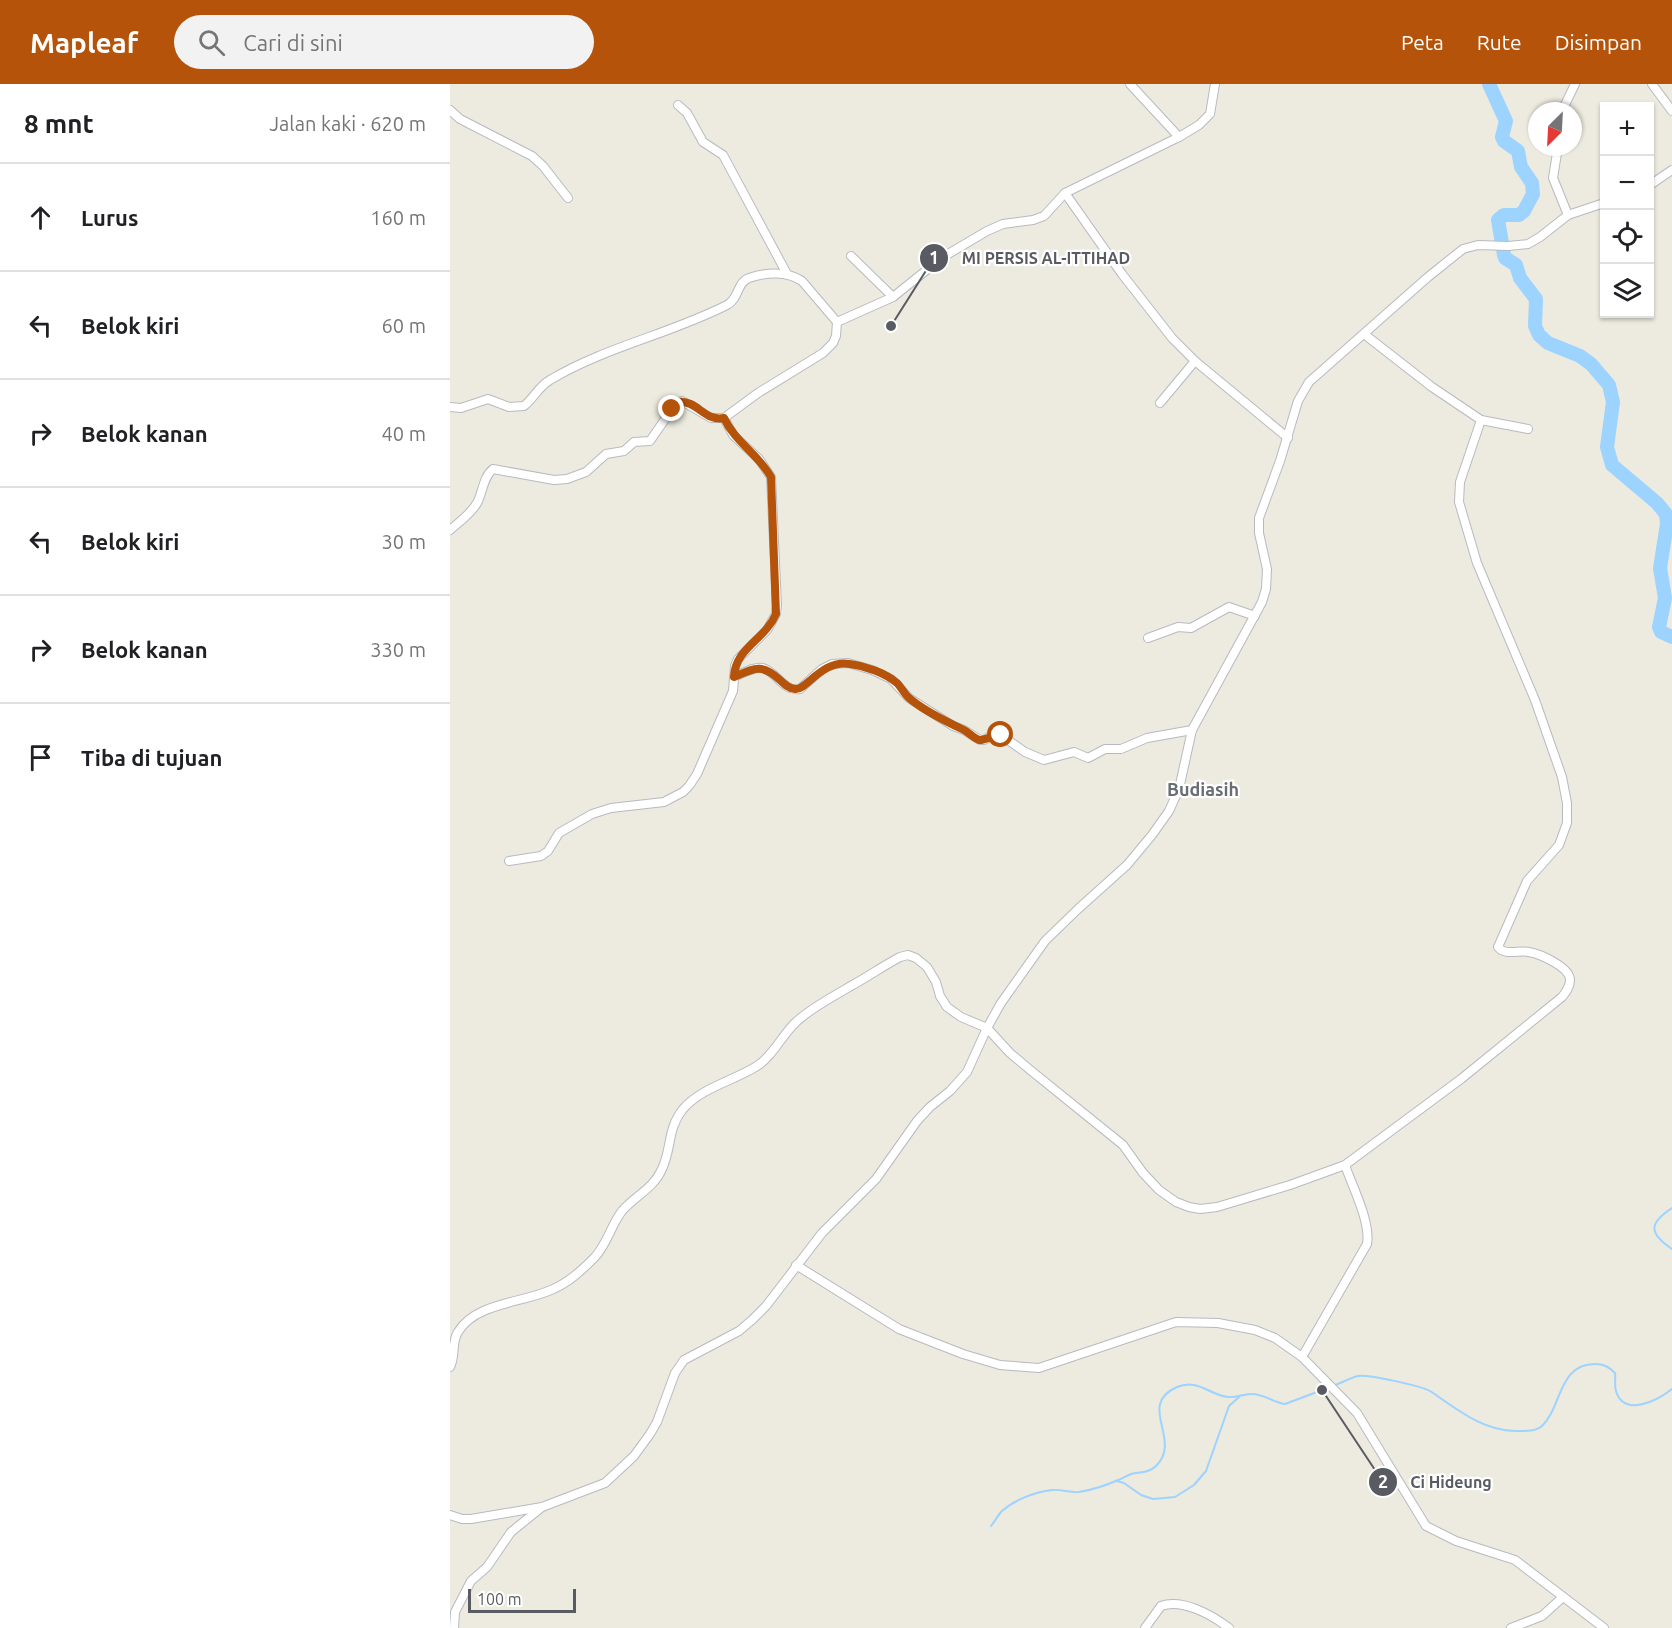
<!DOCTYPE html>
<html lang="id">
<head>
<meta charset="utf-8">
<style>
  body { margin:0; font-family:Ubuntu,sans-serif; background:#f2f2f2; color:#202124 }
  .controls { position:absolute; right:18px; top:18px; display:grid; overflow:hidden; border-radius:0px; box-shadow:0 2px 4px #0004 }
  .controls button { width:54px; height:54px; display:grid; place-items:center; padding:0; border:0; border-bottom:2px solid #e0e0e0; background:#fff; color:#202124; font:30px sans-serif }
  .compass { position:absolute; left:1078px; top:18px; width:54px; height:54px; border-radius:50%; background:#fff; box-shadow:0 2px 4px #0004; rotate:204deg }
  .scale { position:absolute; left:18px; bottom:15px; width:108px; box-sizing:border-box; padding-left:6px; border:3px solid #585c62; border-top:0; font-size:16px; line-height:21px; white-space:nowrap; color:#585c62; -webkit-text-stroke:4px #fff; paint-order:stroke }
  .stop { position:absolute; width:18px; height:18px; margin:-14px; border:4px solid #b45309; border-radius:50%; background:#fff }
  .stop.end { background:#b45309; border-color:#fff; box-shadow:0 2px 6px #0008 }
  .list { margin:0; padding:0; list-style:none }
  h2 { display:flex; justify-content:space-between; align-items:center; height:78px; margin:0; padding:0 24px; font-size:26px }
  h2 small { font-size:20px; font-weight:400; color:#757577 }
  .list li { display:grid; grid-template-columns:39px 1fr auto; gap:18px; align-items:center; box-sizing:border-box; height:108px; padding:0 24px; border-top:2px solid #e0e0e0 }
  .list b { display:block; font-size:22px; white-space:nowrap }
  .list em { font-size:20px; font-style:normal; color:#757577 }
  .icon { flex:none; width:33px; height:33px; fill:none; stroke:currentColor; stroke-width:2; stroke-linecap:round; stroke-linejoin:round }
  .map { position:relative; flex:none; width:1222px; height:1544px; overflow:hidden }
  header { display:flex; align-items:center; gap:36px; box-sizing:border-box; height:84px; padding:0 30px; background:#b45309; color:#fff }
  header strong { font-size:28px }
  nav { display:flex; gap:33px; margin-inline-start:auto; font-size:21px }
  .search { width:420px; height:54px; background:#f2f2f2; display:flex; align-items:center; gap:15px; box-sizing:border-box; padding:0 21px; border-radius:33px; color:#757577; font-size:22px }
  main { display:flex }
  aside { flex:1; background:#fff }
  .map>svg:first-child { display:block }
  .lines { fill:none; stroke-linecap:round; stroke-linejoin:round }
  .stream { stroke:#9dd3ff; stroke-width:2 }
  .river { stroke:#9dd3ff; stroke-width:14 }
  .minor-casing { stroke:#b7bac0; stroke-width:10 }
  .minor { stroke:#fff; stroke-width:8 }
  .route { stroke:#b45309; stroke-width:8 }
  .labels { text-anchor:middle; stroke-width:4.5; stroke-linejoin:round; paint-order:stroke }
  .quarter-label { font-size:18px; font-weight:bold; fill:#696e74; stroke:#fff }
  .leader { fill:none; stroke:#585c62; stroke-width:2 }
  .callout-dot { fill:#585c62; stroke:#fff; stroke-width:2 }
  .mark-label { font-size:18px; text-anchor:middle; font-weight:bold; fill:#fff }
  .callout-label { font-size:16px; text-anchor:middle; font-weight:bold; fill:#585c62; stroke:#fff; stroke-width:4.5; stroke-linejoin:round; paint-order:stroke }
</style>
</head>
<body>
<header>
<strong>Mapleaf</strong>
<div class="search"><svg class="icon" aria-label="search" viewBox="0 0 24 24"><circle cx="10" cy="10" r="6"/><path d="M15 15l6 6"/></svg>Cari di sini</div>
<nav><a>Peta</a><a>Rute</a><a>Disimpan</a></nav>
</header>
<main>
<aside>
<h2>8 mnt<small>Jalan kaki · 620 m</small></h2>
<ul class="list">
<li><svg class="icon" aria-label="ahead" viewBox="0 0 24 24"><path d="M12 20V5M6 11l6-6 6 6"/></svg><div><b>Lurus</b></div><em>160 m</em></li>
<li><svg class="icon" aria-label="left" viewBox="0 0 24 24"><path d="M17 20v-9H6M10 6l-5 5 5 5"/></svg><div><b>Belok kiri</b></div><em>60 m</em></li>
<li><svg class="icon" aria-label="right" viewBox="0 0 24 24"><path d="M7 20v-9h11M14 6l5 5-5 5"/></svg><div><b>Belok kanan</b></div><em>40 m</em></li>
<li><svg class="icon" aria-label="left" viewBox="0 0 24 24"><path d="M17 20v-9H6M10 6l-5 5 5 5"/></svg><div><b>Belok kiri</b></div><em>30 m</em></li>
<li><svg class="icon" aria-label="right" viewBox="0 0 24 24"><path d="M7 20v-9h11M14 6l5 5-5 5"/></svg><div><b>Belok kanan</b></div><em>330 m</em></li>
<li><svg class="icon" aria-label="arrive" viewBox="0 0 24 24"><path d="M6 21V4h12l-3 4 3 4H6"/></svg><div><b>Tiba di tujuan</b></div></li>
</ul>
</aside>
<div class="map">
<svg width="1222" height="1544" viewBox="0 0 1222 1544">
  <rect width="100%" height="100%" fill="#edeadf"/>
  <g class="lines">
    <g class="stream">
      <path d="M1222,1124C1199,1139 1198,1149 1222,1165"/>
      <polyline points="667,1397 674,1399 691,1411 703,1415 725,1413 744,1401 756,1387 779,1322 789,1313"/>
      <path d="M541,1442C545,1437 548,1431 552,1427C564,1416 585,1408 602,1406C611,1405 620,1409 629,1408C641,1406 657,1401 668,1396C672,1395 676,1392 681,1390C690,1388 699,1389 706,1382C733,1356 686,1321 727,1303C748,1294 759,1311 778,1313C787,1314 793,1310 801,1310C812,1309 822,1318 835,1320C851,1314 867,1308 883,1302C891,1299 900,1294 908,1292C918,1290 971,1302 980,1307C1007,1325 1031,1346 1065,1347C1074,1347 1085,1348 1092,1342C1112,1323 1108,1280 1145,1280C1154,1280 1159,1283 1165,1289C1166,1295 1164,1302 1166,1307C1174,1334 1208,1316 1222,1305"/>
    </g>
    <polyline class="river" points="1039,0 1056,37 1052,53 1054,57 1068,67 1071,83 1082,99 1083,110 1074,127 1069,131 1054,131 1048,136 1054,171 1055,174 1066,181 1070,194 1086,215 1085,242 1089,251 1098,259 1130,272 1141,280 1159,301 1163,318 1157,363 1162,381 1207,419 1216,430 1217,440 1210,484 1215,514 1209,543 1211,548 1222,553"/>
    <defs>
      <g id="minor">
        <polyline points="680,0 729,53"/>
        <polyline points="1202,0 1222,27"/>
        <polyline points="228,21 237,29 253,58 273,71 337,190"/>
        <polyline points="0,26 10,35 82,72 93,82 118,114"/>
        <polyline points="1112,27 1125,0"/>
        <polyline points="1108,63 1103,94 1118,131"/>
        <polyline points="1200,101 1222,86"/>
        <polyline points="615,109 672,190 722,254 745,277 838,354"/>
        <polyline points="401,172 443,213"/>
        <polyline points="387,238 443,213 493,173 537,147 553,140 583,136 594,132 615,109 729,53 749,41 760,30 765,0"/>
        <polyline points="710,319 745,277"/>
        <path d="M0,323L11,324L38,315L59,323L74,322C84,314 89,302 100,296C155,263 220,250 277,221C289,215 287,198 299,194C316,188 337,187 352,197L387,238L386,252L383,259L373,269L308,309L274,334L283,351L309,375L321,393L327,521L326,530L317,546L288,575L285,582L283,607L247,690L239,702L233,708L214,718L161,724L142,730L109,749L98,767L91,772L59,777"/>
        <polyline points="1031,336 1078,345"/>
        <path d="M0,446C9,438 21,430 27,419C33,408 33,393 43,385L104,396L117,395L136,388L156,370L174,367L184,358L200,357L222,325L232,317L261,334H274"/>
        <polyline points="698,554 728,543 741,544 779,523 805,532"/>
        <path d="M284,593C292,590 304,582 313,584C327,588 333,608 350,605L372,585L382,580L398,579L422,586L441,595L459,614L503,642L514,646L530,656H534L542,651H551L575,668L594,676L624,668L638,674L655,665H671L697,654L742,646"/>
        <polyline points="346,1181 449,1245 513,1270 550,1281 589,1284 726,1238 768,1239 805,1246 825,1254 852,1273 907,1329 976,1442 1006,1457 1065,1476 1154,1544"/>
        <path d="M852,1273L917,1160C921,1138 902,1102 895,1081"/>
        <path d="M0,1283C6,1271 1,1259 8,1248C25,1219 72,1219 101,1206C118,1199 131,1187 144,1174C157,1161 161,1141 172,1127C185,1112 204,1104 212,1085C222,1064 217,1045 233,1025C251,1004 283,997 307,982C323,972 332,951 346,938C361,924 381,914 399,903C416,894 433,882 450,873L458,871L466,874L477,883L486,898L490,912L497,923L511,933L537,944L560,969L579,985L673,1061L693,1089L709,1106L726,1118L739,1123L750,1125L767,1123L787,1117L840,1101L895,1081L1011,995L1112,913C1116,908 1120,903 1120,896C1120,883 1090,870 1079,868C1068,866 1055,872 1048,863L1077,797L1109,761L1117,739V719L1112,693L1085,616L1027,479L1009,418L1010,398L1031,336L982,303L914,250"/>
        <polyline points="0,1431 12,1435 21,1435 92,1423 155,1399 184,1372 200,1350 207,1338 225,1289 234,1276 289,1247 302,1236 316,1222 372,1149 426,1095 467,1037 480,1023 500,1007 517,988 537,944 551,919 595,857 628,825 677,781 702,751 719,727 729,705 742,646 812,518 816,505 817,485 809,449 809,434 830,377 848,317 859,298 978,193 1013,165 1028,161 1058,162 1078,160 1090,153 1118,131 1154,119"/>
        <polyline points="4,1544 5,1528 21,1497 37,1483 61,1448 92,1423"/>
        <path d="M695,1544L711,1522C732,1514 762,1531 779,1544"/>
        <polyline points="1061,1544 1092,1532 1113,1513"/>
      </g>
    </defs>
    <use href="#minor" class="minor-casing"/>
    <use href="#minor" class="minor"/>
  </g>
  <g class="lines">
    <path class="route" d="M222,325L229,318C247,316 255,338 274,334C285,358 308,370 321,393L326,530C315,556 285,564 284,593C305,584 311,579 330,596C334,600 338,604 345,605C356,607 372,575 400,580C416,582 435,589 447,599C451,603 454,609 458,613C472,626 497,638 514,646C519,649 524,654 529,656C534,657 542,651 551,651"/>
  </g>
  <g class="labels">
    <g class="quarter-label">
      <text x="753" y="712">Budiasih</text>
    </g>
  </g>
  <path class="leader" d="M441 242L484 174M872 1306L933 1398"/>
  <g class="callout-dot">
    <circle cx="441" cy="242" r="6"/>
    <circle cx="872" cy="1306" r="6"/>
    <circle cx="484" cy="174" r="15"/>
    <circle cx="933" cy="1398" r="15"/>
  </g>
  <g class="mark-label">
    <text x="484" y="180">1</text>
    <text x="933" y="1404">2</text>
  </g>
  <g class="callout-label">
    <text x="596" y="180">MI PERSIS AL-ITTIHAD</text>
    <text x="1001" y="1404">Ci Hideung</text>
  </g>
</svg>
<div class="controls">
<button>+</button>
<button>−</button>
<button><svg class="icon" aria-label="locate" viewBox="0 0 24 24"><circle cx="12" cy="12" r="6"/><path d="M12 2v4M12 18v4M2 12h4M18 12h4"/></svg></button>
<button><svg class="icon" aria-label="layers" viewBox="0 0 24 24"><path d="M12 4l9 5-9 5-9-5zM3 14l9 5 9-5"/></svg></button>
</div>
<svg class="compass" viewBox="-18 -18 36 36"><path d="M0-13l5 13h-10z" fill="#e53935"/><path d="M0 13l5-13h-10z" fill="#757577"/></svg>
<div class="scale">100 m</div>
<div class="stop" style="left:551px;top:651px"></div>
<div class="stop end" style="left:222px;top:325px"></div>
</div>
</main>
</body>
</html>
